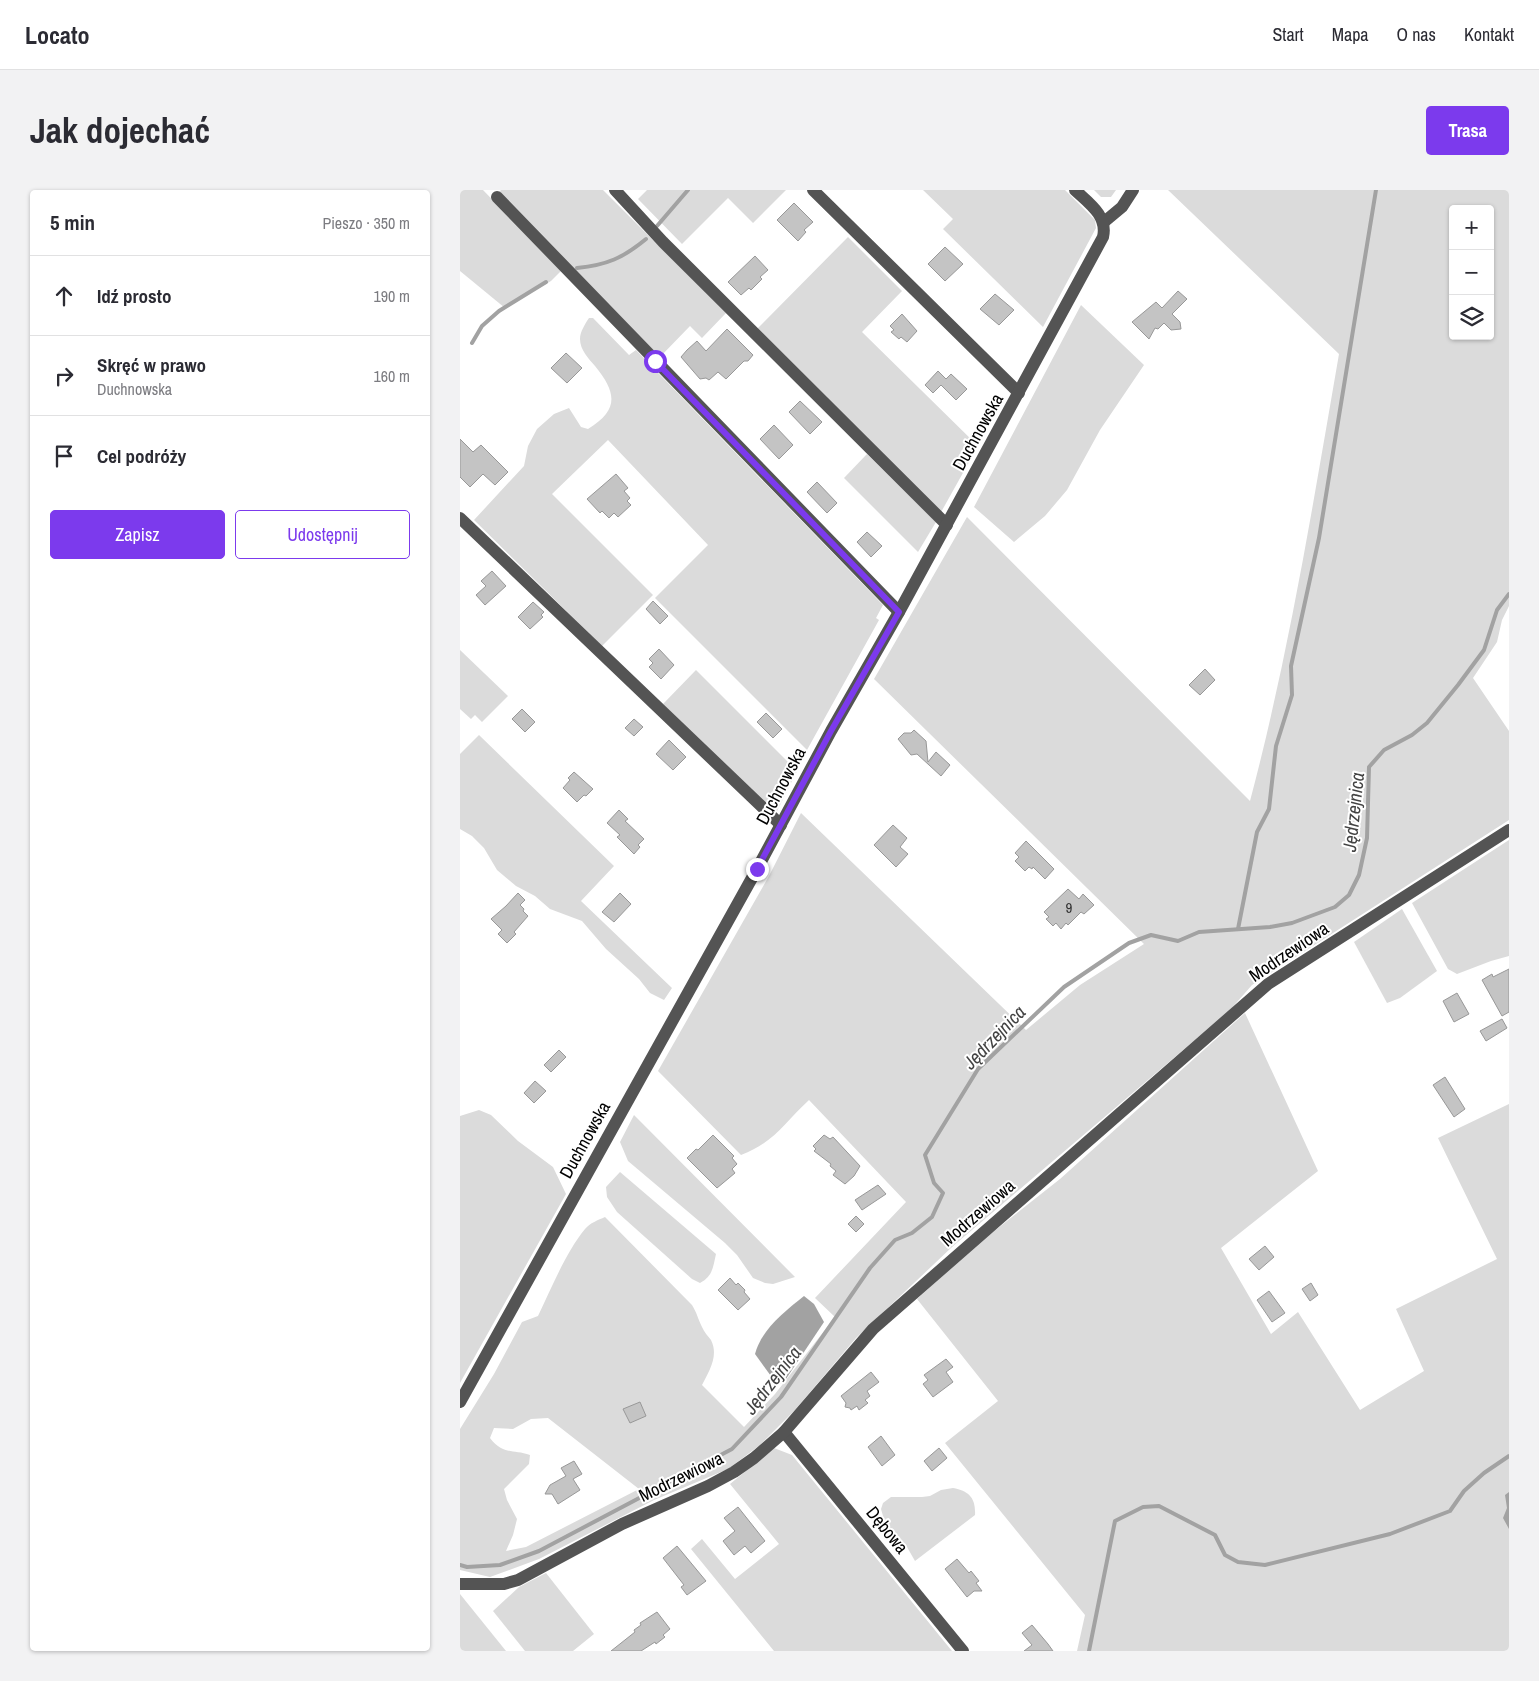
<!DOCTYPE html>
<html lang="pl">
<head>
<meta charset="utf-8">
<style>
  body { margin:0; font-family:"Archivo Narrow",sans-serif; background:#f2f2f3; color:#2b2b33 }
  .controls { position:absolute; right:15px; top:15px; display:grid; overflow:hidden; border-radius:5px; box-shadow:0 1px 4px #0004 }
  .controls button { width:45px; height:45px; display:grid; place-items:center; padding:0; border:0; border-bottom:1px solid #e1e1e2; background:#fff; color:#2b2b33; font:25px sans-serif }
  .stop { position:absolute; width:15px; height:15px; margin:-11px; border:4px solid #7c3aed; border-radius:50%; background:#fff }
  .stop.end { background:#7c3aed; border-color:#fff; box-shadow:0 1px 5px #0008 }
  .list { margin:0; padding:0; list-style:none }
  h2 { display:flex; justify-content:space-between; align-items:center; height:65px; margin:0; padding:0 20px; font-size:21px }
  h2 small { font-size:16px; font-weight:400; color:#7c7c81 }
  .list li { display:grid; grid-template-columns:32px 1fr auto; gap:15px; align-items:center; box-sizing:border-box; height:80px; padding:0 20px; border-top:1px solid #e1e1e2 }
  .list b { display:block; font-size:19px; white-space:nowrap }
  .list p { margin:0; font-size:16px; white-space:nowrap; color:#7c7c81 }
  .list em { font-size:16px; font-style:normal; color:#7c7c81 }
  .actions { display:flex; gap:10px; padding:15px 20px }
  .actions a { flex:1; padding:11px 0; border:1px solid #7c3aed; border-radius:5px; text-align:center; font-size:18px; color:#7c3aed }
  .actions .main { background:#7c3aed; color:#fff }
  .icon { flex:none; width:28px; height:28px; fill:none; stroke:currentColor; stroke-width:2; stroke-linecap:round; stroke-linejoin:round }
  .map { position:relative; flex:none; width:1049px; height:1461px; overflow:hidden; border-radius:5px }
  header { display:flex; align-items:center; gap:30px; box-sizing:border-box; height:70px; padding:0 25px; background:#fff; border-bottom:1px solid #e1e1e2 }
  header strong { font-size:24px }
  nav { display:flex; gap:28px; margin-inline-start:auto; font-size:18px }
  .intro { display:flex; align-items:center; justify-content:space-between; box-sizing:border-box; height:120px; padding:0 30px }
  h1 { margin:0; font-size:35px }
  .button { padding:12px 22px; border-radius:5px; background:#7c3aed; color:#fff; font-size:18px; font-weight:700 }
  main { display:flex; gap:30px; padding:0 30px }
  aside { flex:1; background:#fff; border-radius:5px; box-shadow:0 1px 4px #0004 }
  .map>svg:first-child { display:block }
  .green { fill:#dbdbdb; fill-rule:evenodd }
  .water { fill:#a2a2a2 }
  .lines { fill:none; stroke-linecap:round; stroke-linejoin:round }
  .stream { stroke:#a2a2a2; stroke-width:4 }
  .building { fill:#c4c4c4; stroke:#989898 }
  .minor { stroke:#545454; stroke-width:12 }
  .route { stroke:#7c3aed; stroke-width:6 }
  .labels { text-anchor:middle; stroke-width:4; stroke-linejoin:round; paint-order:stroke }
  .number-label { font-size:15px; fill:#313131 }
  .street-label { font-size:18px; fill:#000; stroke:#fff }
  .water-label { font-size:19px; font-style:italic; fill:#434343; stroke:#fff }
</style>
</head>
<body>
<header>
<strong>Locato</strong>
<nav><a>Start</a><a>Mapa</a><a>O nas</a><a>Kontakt</a></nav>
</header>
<div class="intro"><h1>Jak dojechać</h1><a class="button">Trasa</a></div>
<main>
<aside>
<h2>5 min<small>Pieszo · 350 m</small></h2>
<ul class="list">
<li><svg class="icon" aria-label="ahead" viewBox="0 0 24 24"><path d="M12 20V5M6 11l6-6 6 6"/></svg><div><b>Idź prosto</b></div><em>190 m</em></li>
<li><svg class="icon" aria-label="right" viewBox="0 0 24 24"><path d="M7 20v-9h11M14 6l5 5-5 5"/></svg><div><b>Skręć w prawo</b><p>Duchnowska</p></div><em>160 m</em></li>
<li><svg class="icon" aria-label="arrive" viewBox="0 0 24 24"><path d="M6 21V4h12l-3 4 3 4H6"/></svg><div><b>Cel podróży</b></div></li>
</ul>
<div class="actions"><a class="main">Zapisz</a><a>Udostępnij</a></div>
</aside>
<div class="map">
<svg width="1049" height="1461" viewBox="0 0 1049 1461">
  <rect width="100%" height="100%" fill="#fff"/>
  <g class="green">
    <polygon points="0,0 23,0 101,81 91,91 45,118 0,81"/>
    <polygon points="41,0 143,0 266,123 242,148 230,136 200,167 39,2"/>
    <polygon points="187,0 326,0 293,33 268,8 222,54 178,9"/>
    <polygon points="463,0 605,0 635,30 636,38 583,137 483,39 493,29"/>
    <polygon points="634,0 656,0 651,7 641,7"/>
    <path d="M708,0H1049V416L1042,430L1037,452L1013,488L1049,541V630L792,795L770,820L492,1057L396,1148L334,1221L300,1255L268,1279L194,1310L79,1369L30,1387L0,1380V1239L34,1184L62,1132L78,1126C91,1099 106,1062 125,1039C130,1033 138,1030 145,1027L232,1115C237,1123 238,1129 242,1137C244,1142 248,1146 251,1150C259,1166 249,1181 242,1195L284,1237L315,1204L375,1127L355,1108L446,1012L349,910C324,933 315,952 281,965L198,881L309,686L341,623L566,840L620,795L684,754L414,489L507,327L790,611C829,464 853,314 879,164ZM993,19H1030V146H993ZM88,1228L179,1299L66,1357L46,1361L53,1345L57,1329L47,1310L44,1299L69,1274L70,1265C53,1259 43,1265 30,1248L34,1238L53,1239L71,1229Z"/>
    <polygon points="388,47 442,101 402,142 518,256 480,324 296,140"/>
    <polygon points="621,115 684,175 640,240 607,300 585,326 554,352 514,317"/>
    <path d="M129,128H133L169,165L176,160L423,415L416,428L419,430L347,560L195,408L248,355L148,250L92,304L193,405L142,456L14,330L64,276L68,256L77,239L94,224L109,218L121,237L128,239C159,220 157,203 135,176C129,169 120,160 120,149C120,142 125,134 129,128Z"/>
    <polygon points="407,264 476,332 458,362 384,288"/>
    <polygon points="0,460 48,506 22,532 15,525 11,529 0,519"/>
    <polygon points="236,480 337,581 317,621 312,621 203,514"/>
    <polygon points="19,545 154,676 121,711 212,798 204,810 190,803 179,789 146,759 122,731 90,719 75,706 56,696 37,680 24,658 12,646 0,639 0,564"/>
    <polygon points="1049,650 1049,766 1031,771 997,784 988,779 952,713"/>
    <polygon points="942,719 977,781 940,808 927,813 894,752"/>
    <polygon points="785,823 858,981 761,1058 811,1144 838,1122 900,1220 964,1181 936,1119 1037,1069 978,948 1049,914 1049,1461 617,1461 625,1425 485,1253 538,1211 457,1109 514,1057 600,989"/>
    <polygon points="19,920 31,925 58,951 93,977 106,1004 0,1193 0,926"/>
    <polygon points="174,925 335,1087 313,1094 305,1093 293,1088 277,1065 265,1053 168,971 160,952"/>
    <path d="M160,982L256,1064C253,1077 253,1086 240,1093L232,1089L157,1022L147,1007L146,997Z"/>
    <polygon points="314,1258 332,1265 492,1461 314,1461 231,1359 242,1349 275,1389 319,1354 270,1294"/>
    <path d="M493,1298C509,1301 516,1308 515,1325L455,1371L447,1357L425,1333L421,1319L423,1313L431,1307H462L470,1306L481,1300Z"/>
    <polygon points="86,1383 134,1444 113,1461 65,1461 33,1421 59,1397"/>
    <polygon points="0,1404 46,1461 0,1461"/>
  </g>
  <g class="water">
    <path d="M344,1106L354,1114L364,1132L326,1189L319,1195L316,1193L295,1164C301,1140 325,1121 344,1106Z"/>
    <polygon points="1049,1302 1049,1339 1043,1328 1047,1318 1045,1305"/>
  </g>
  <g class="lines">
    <g class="stream">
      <polyline points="197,36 228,0"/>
      <path d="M117,78C147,75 163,68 186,49"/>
      <polyline points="12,153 22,136 39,121 86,92"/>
      <polyline points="778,739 797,642 809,619 816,556 832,505 831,476 859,348 916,0"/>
      <polyline points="0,1375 7,1377 40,1375 79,1361 272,1259 321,1207 410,1078 435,1050 452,1043 472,1027 483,1003 474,993 465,965 518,879 604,797 669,753 691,745 718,751 739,742 810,737 832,733 875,717 889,705 899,685 907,648 909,577 924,560 952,545 967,533 998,495 1024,460 1037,420 1049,404"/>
      <polyline points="629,1461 655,1331 683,1317 699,1316 755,1345 765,1365 778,1372 805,1375 930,1344 990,1321 1004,1301 1024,1283 1049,1266"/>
    </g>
  </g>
  <g class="building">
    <polygon points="334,13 353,32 344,40 346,42 338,51 317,30"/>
    <polygon points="485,57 503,74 485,91 468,74"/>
    <polygon points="295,66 308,80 300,87 302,89 291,100 289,98 281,105 268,92"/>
    <polygon points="718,101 727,109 712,124 720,132 721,139 711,140 704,133 698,139 695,138 689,149 672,132 696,112 702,118"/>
    <polygon points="535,104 554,120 539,135 520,119"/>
    <polygon points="442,124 457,141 447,152 441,147 439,149 431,142 434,140 430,136"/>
    <polygon points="267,139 293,165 288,171 284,171 266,189 258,182 249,190 246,188 240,189 221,167 227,160 237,151 246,161"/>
    <polygon points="106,163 122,178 107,193 91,178"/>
    <polygon points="478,181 486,189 491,184 507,199 496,210 481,195 473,203 465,195"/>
    <polygon points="340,211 362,232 350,244 329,222"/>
    <polygon points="314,235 333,255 319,269 300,249"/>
    <polygon points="0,249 13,262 21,255 48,282 35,295 23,284 10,297 0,287"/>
    <polygon points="156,284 168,298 164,301 170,308 167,311 171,315 158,327 154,323 149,328 142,321 140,323 127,309"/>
    <polygon points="357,292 377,313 367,323 347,302"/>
    <polygon points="407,342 422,356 411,367 397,352"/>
    <polygon points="32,381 46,396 25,415 16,405 26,396 21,391"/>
    <polygon points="193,411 208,426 200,434 186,419"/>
    <polygon points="73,412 84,422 81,425 83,427 70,439 58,427"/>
    <polygon points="199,459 214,475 201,489 189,477 193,473 189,469"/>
    <polygon points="745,479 755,490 740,505 729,495"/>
    <polygon points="62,519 75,532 65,542 52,529"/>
    <polygon points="306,523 322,539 313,548 297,532"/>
    <polygon points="174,529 183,537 174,546 165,538"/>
    <polygon points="454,540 466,551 468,572 476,562 490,575 481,586 457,564 451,565 438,549 444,543 451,543"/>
    <polygon points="209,550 226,567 213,580 196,564"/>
    <polygon points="114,582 133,599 126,606 124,605 117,612 103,598 110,590 108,588"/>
    <polygon points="159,620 168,629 165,631 184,649 178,655 180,657 174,664 157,647 160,645 147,633"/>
    <polygon points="433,635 447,648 440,657 448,664 436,677 414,655"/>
    <polygon points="566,651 594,679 585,689 573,677 572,679 569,677 565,681 555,671 559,667 555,663"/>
    <polygon points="608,699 619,709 623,704 634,715 624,724 621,722 608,735 606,733 601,739 596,733 593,736 586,729 589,727 584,722"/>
    <polygon points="58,703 65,710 60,715 64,719 63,721 68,726 54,742 56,744 47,753 38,744 42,740 31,729 46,716"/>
    <polygon points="160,703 171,714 154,732 142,722"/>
    <polygon points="1049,779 1049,822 1042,826 1022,790 1032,784 1033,787"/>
    <polygon points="997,803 1009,824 994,832 983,811"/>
    <polygon points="1042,829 1047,838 1026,851 1020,841"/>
    <polygon points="99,860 106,867 91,882 84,875"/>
    <polygon points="985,887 1005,919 994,927 973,895"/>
    <polygon points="75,891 86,901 74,913 64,903"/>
    <polygon points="253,945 274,966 272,968 277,974 272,979 275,983 257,998 227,968 236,959 238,960"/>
    <polygon points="364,945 370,949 373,947 400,976 394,986 385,994 373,985 376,981 370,976 371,974 354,961 356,959 353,956"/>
    <polygon points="418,995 426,1004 402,1020 395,1010"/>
    <polygon points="396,1026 404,1034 396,1042 388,1034"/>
    <polygon points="805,1056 814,1067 799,1080 789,1069"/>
    <polygon points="270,1088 276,1095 278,1093 285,1100 284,1102 290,1109 278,1120 258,1100"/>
    <polygon points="851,1093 858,1105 850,1111 842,1099"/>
    <polygon points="809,1101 825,1123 812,1132 797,1110"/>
    <polygon points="486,1169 493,1177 486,1182 493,1192 473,1207 463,1194 468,1190 464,1185"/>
    <polygon points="411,1182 419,1192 407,1201 410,1206 405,1210 408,1213 399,1220 397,1216 391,1220 390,1218 385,1217 386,1213 381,1206"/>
    <polygon points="180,1212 186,1226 170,1233 163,1219"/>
    <polygon points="421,1246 435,1265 422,1276 408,1257"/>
    <polygon points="479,1258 487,1268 472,1281 464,1271"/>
    <polygon points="114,1271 122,1284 113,1289 120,1300 98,1314 92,1304 85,1304 90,1295 106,1286 101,1278"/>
    <polygon points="278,1317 305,1351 291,1363 285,1356 274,1365 263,1351 275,1341 264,1328"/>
    <polygon points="217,1356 246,1391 227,1405 221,1397 224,1395 203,1368"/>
    <polygon points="497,1369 509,1383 511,1381 519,1391 516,1393 522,1401 514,1401 507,1407 492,1388 485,1379"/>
    <polygon points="197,1422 210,1439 203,1445 205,1447 196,1454 195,1452 181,1461 151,1461 175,1442 174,1440 181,1435 180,1433"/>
    <polygon points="572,1435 588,1454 593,1461 564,1461 572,1455 562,1443"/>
  </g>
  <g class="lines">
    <g class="minor">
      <polyline points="155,0 203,52 487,335"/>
      <polyline points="353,0 559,203"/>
      <polyline points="37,7 439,422"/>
      <polyline points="644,32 662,17 673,0"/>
      <polyline points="0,328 321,635"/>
      <path d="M0,1212L297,679L371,541L439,422L643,47C648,26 629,13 615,0"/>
      <polyline points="324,1242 503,1461"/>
      <polyline points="0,1394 44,1394 58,1390 162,1334 248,1296 274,1282 294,1268 324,1242 413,1139 808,794 1049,640"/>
    </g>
  </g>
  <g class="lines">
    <polyline class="route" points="195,171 439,422 371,541 297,679"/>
  </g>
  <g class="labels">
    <g class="number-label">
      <text x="609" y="723">9</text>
    </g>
    <g class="street-label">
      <text transform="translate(518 242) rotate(-61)" y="6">Duchnowska</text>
      <text transform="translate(321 596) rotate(-62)" y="6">Duchnowska</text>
      <text transform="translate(829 762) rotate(-34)" y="6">Modrzewiowa</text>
      <text transform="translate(125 950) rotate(-61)" y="6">Duchnowska</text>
      <text transform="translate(518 1023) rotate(-41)" y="6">Modrzewiowa</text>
      <text transform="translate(221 1287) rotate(-26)" y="6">Modrzewiowa</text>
      <text transform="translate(427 1340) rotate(51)" y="6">Dębowa</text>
    </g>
    <g class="water-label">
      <text transform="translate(893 622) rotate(-84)" y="7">Jędrzejnica</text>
      <text transform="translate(534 847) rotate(-46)" y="7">Jędrzejnica</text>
      <text transform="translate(312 1190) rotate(-52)" y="7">Jędrzejnica</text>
    </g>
  </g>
</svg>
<div class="controls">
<button>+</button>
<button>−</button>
<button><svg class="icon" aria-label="layers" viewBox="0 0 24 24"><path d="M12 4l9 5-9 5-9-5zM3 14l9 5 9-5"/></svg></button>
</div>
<div class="stop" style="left:195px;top:171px"></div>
<div class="stop end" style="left:297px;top:679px"></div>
</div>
</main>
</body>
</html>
